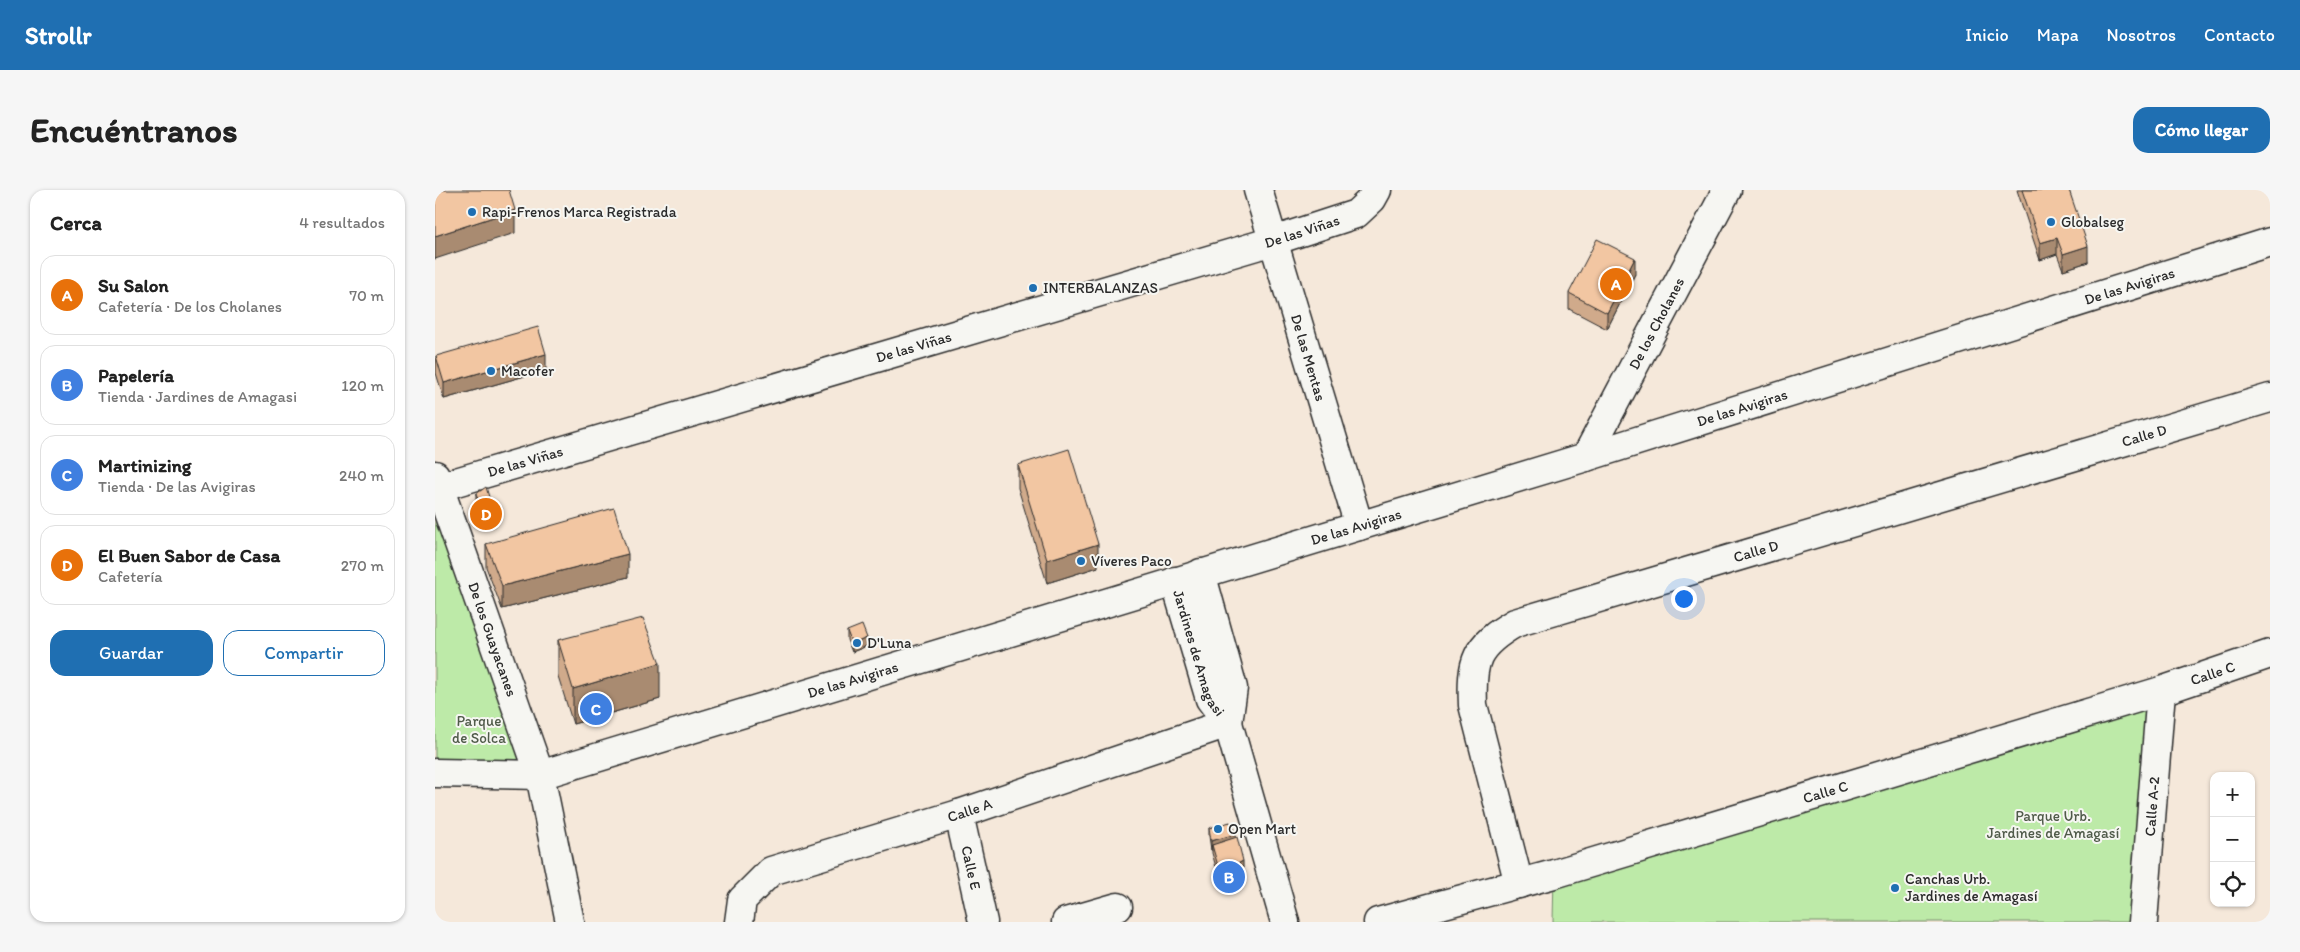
<!DOCTYPE html>
<html lang="es">
<head>
<meta charset="utf-8">
<style>
  body { margin:0; font-family:Itim,sans-serif; background:#f6f6f6; color:#222 }
  .controls { position:absolute; right:15px; bottom:15px; display:grid; overflow:hidden; border-radius:10px; box-shadow:0 1px 4px #0004 }
  .controls button { width:45px; height:45px; display:grid; place-items:center; padding:0; border:0; border-bottom:1px solid #e0e0e0; background:#fff; color:#222; font:25px sans-serif }
  .you { position:absolute; left:1248px; top:408px; width:18px; height:18px; margin:-12px; border:4px solid #fff; border-radius:50%; background:#1a73e8; box-shadow:0 0 0 8px #1a73e833 }
  .badge { display:grid; place-items:center; width:32px; height:32px; border-radius:50%; background:#1f6fb2; color:#fff; font-size:16px; font-weight:700 }
  .pin { position:absolute; translate:-50% -50%; border:2px solid #fff; box-shadow:0 1px 5px #0006 }
  .list { margin:0; padding:0; list-style:none }
  h2 { display:flex; justify-content:space-between; align-items:center; height:65px; margin:0; padding:0 20px; font-size:21px }
  h2 small { font-size:16px; font-weight:400; color:#767676 }
  .list li { display:grid; grid-template-columns:32px 1fr auto; gap:15px; align-items:center; box-sizing:border-box; height:80px; margin:0 10px 10px; padding:0 10px; border:1px solid #e0e0e0; border-radius:15px }
  .list b { display:block; font-size:19px; white-space:nowrap }
  .list p { margin:0; font-size:16px; white-space:nowrap; color:#767676 }
  .list em { font-size:16px; font-style:normal; color:#767676 }
  .actions { display:flex; gap:10px; padding:15px 20px }
  .actions a { flex:1; padding:11px 0; border:1px solid #1f6fb2; border-radius:15px; text-align:center; font-size:18px; color:#1f6fb2 }
  .actions .main { background:#1f6fb2; color:#fff }
  .icon { flex:none; width:28px; height:28px; fill:none; stroke:currentColor; stroke-width:2; stroke-linecap:round; stroke-linejoin:round }
  .map { position:relative; flex:none; width:1835px; height:732px; overflow:hidden; border-radius:15px }
  header { display:flex; align-items:center; gap:30px; box-sizing:border-box; height:70px; padding:0 25px; background:#1f6fb2; color:#fff }
  header strong { font-size:24px }
  nav { display:flex; gap:28px; margin-inline-start:auto; font-size:18px }
  .intro { display:flex; align-items:center; justify-content:space-between; box-sizing:border-box; height:120px; padding:0 30px }
  h1 { margin:0; font-size:35px }
  .button { padding:12px 22px; border-radius:15px; background:#1f6fb2; color:#fff; font-size:18px; font-weight:700 }
  main { display:flex; gap:30px; padding:0 30px }
  aside { flex:1; background:#fff; border-radius:15px; box-shadow:0 1px 4px #0004 }
  .map>svg:first-child { display:block }
  .green { fill:#bdeaa8; stroke:#748a6a }
  .lines { fill:none; stroke-linecap:round; stroke-linejoin:round }
  .minor-casing { stroke:#2b2b2b; stroke-width:31 }
  .tertiary-casing { stroke:#2b2b2b; stroke-width:31 }
  .minor { stroke:#f6f6f2; stroke-width:28 }
  .tertiary { stroke:#f6f6f2; stroke-width:28 }
  .wall { fill:#d0aa8b; stroke:#2b2b2b }
  .shaded-wall { fill:#a98b71; stroke:#2b2b2b }
  .building { fill:#f2c6a2; stroke:#2b2b2b }
  .poi-dot { fill:#1f6fb2; stroke:#f6f6f2; stroke-width:2 }
  .labels { text-anchor:middle; stroke-width:4; stroke-linejoin:round; paint-order:stroke }
  .poi-label { font-size:15px; fill:#2b2b2b; stroke:#f6f6f2; text-anchor:start }
  .street-label { font-size:15px; fill:#2b2b2b; stroke:#f6f6f2 }
  .park-label { font-size:15px; fill:#505b4a; stroke:#f6f6f2 }
</style>
</head>
<body>
<header>
<strong>Strollr</strong>
<nav><a>Inicio</a><a>Mapa</a><a>Nosotros</a><a>Contacto</a></nav>
</header>
<div class="intro"><h1>Encuéntranos</h1><a class="button">Cómo llegar</a></div>
<main>
<aside>
<h2>Cerca<small>4 resultados</small></h2>
<ul class="list">
<li><span class="badge" style="background:#e8710a">A</span><div><b>Su Salon</b><p>Cafetería · De los Cholanes</p></div><em>70 m</em></li>
<li><span class="badge" style="background:#3f7fe0">B</span><div><b>Papelería</b><p>Tienda · Jardines de Amagasi</p></div><em>120 m</em></li>
<li><span class="badge" style="background:#3f7fe0">C</span><div><b>Martinizing</b><p>Tienda · De las Avigiras</p></div><em>240 m</em></li>
<li><span class="badge" style="background:#e8710a">D</span><div><b>El Buen Sabor de Casa</b><p>Cafetería</p></div><em>270 m</em></li>
</ul>
<div class="actions"><a class="main">Guardar</a><a>Compartir</a></div>
</aside>
<div class="map">
<svg width="1835" height="732" viewBox="0 0 1835 732">
  <rect width="100%" height="100%" fill="#f5e8da"/>
  <filter id="ink" filterUnits="userSpaceOnUse"><feTurbulence type="fractalNoise" baseFrequency=".02" numOctaves="2"/><feDisplacementMap in="SourceGraphic" scale="10" xChannelSelector="R" yChannelSelector="G"/><feConvolveMatrix kernelMatrix="1 2 1 2 8 2 1 2 1" color-interpolation-filters="sRGB"/></filter>
  <g filter="url(#ink)">
    <g class="green">
      <polygon points="0,270 105,585 0,583"/>
      <polygon points="1726,501 1708,732 1118,732 1119,684"/>
    </g>
    <g class="lines">
      <defs>
        <g id="minor">
          <path id="s1" d="M823,0L924,336"/>
          <path id="s2" d="M1151,267L1292,0"/>
          <path id="s3" d="M4,297L838,51L921,24L937,9L942,0"/>
          <polyline points="766,383 798,498 793,533"/>
          <path id="s4" d="M740,391L775,509L793,533L850,732"/>
          <path id="s5" d="M524,624L548,732"/>
          <path id="s6" d="M1084,694L1038,515C1036,471 1040,456 1080,433L1835,208"/>
          <path id="s7" d="M304,732L307,710L336,681L524,624L793,533"/>
          <polyline points="631,732 683,717"/>
          <path id="s8" d="M943,732L1119,684L1726,501L1835,464"/>
          <path id="s9" d="M1708,732L1726,501"/>
        </g>
        <g id="tertiary">
          <path id="s10" d="M0,285L105,585L135,732"/>
          <path id="s11" d="M0,583L105,585L1151,267L1835,52"/>
        </g>
      </defs>
      <use href="#minor" class="minor-casing"/>
      <use href="#tertiary" class="tertiary-casing"/>
      <use href="#minor" class="minor"/>
      <use href="#tertiary" class="tertiary"/>
    </g>
    <g class="wall">
      <polygon points="1582,0 1634,0 1653,72 1628,80 1622,64 1605,70"/>
      <polygon points="1200,84 1172,139 1134,119 1134,103"/>
      <polygon points="1,166 111,180 9,209 1,183"/>
      <polygon points="583,275 663,377 612,393 583,298"/>
      <polygon points="41,304 60,336 50,339 41,313"/>
      <polygon points="51,354 193,387 67,419 51,377"/>
      <polygon points="412,441 432,456 417,462 412,450"/>
      <polygon points="123,450 225,509 138,534 123,486"/>
      <polygon points="774,638 801,647 808,679 785,691 777,663 777,660 776,660 774,646"/>
    </g>
    <g class="shaded-wall">
      <polygon points="80,20 80,43 0,69 0,46"/>
      <polygon points="1622,48 1622,64 1605,70 1605,53"/>
      <polygon points="1653,56 1653,72 1628,80 1628,64"/>
      <polygon points="1200,68 1200,84 1172,139 1172,123"/>
      <polygon points="111,164 111,180 9,209 9,193"/>
      <polygon points="60,327 60,336 50,339 50,331"/>
      <polygon points="663,354 663,377 612,393 612,370"/>
      <polygon points="193,364 193,387 67,419 67,396"/>
      <polygon points="432,448 432,456 417,462 417,454"/>
      <polygon points="225,473 225,509 138,534 138,499"/>
      <polygon points="801,644 801,652 777,655 777,660 776,660 776,651"/>
      <polygon points="808,671 808,679 785,691 785,683"/>
    </g>
    <g class="building">
      <polygon points="0,0 74,0 80,20 0,46"/>
      <polygon points="1587,0 1634,0 1653,56 1628,64 1622,48 1605,53"/>
      <polygon points="1162,49 1200,68 1172,123 1134,103"/>
      <polygon points="103,137 111,164 9,193 1,166"/>
      <polygon points="634,259 663,354 612,370 583,275"/>
      <polygon points="51,297 60,327 50,331 41,304"/>
      <polygon points="179,318 193,364 67,396 51,354"/>
      <polygon points="208,428 225,473 138,499 123,450"/>
      <polygon points="427,435 432,448 417,454 412,441"/>
      <polygon points="795,632 801,644 776,651 774,638"/>
      <polygon points="802,647 808,671 785,683 777,655"/>
    </g>
  </g>
  <g class="poi-dot">
    <circle cx="37" cy="22" r="5"/>
    <circle cx="1616" cy="32" r="5"/>
    <circle cx="598" cy="98" r="5"/>
    <circle cx="56" cy="181" r="5"/>
    <circle cx="646" cy="371" r="5"/>
    <circle cx="422" cy="453" r="5"/>
    <circle cx="783" cy="639" r="5"/>
    <circle cx="1460" cy="698" r="5"/>
  </g>
  <g class="labels">
    <g class="poi-label">
      <text x="47" y="27">Rapi-Frenos Marca Registrada</text>
      <text x="1626" y="37">Globalseg</text>
      <text x="608" y="103">INTERBALANZAS</text>
      <text x="66" y="186">Macofer</text>
      <text x="656" y="376">Víveres Paco</text>
      <text x="432" y="458">D'Luna</text>
      <text x="793" y="644">Open Mart</text>
      <text x="1470" y="694">Canchas Urb.<tspan x="1470" dy="17">Jardines de Amagasí</tspan></text>
    </g>
    <g class="street-label">
      <text dy="5" stroke="none"><textPath href="#s3" startOffset="900">De las Viñas</textPath></text>
      <text dy="5" stroke="none"><textPath href="#s11" startOffset="1768">De las Avigiras</textPath></text>
      <text dy="5" stroke="none"><textPath href="#s2" startOffset="151">De los Cholanes</textPath></text>
      <text dy="5" stroke="none"><textPath href="#s3" startOffset="495">De las Viñas</textPath></text>
      <text dy="5" stroke="none"><textPath href="#s1" startOffset="175">De las Mentas</textPath></text>
      <text dy="5" stroke="none"><textPath href="#s11" startOffset="1362">De las Avigiras</textPath></text>
      <text dy="5" stroke="none"><textPath href="#s6" startOffset="941">Calle D</textPath></text>
      <text dy="5" stroke="none"><textPath href="#s3" startOffset="90">De las Viñas</textPath></text>
      <text dy="5" stroke="none"><textPath href="#s11" startOffset="958">De las Avigiras</textPath></text>
      <text dy="5" stroke="none"><textPath href="#s6" startOffset="536">Calle D</textPath></text>
      <text dy="5" stroke="none"><textPath href="#s10" startOffset="174">De los Guayacanes</textPath></text>
      <text dy="5" stroke="none"><textPath href="#s4" startOffset="76">Jardines de Amagasi</textPath></text>
      <text dy="5" stroke="none"><textPath href="#s8" startOffset="871">Calle C</textPath></text>
      <text dy="5" stroke="none"><textPath href="#s11" startOffset="432">De las Avigiras</textPath></text>
      <text dy="5" stroke="none"><textPath href="#s8" startOffset="466">Calle C</textPath></text>
      <text dy="5" stroke="none"><textPath href="#s9" startOffset="116">Calle A-2</textPath></text>
      <text dy="5" stroke="none"><textPath href="#s7" startOffset="271">Calle A</textPath></text>
      <text dy="5" stroke="none"><textPath href="#s5" startOffset="55">Calle E</textPath></text>
    </g>
    <g class="park-label">
      <text x="44" y="536">Parque<tspan x="44" dy="17">de Solca</tspan></text>
      <text x="1618" y="631">Parque Urb.<tspan x="1618" dy="17">Jardines de Amagasí</tspan></text>
    </g>
  </g>
</svg>
<div class="controls">
<button>+</button>
<button>−</button>
<button><svg class="icon" aria-label="locate" viewBox="0 0 24 24"><circle cx="12" cy="12" r="6"/><path d="M12 2v4M12 18v4M2 12h4M18 12h4"/></svg></button>
</div>
<div class="you"></div>
<div class="pin badge" style="left:1181px;top:94px;background:#e8710a">A</div>
<div class="pin badge" style="left:794px;top:687px;background:#3f7fe0">B</div>
<div class="pin badge" style="left:161px;top:519px;background:#3f7fe0">C</div>
<div class="pin badge" style="left:51px;top:324px;background:#e8710a">D</div>
</div>
</main>
</body>
</html>
